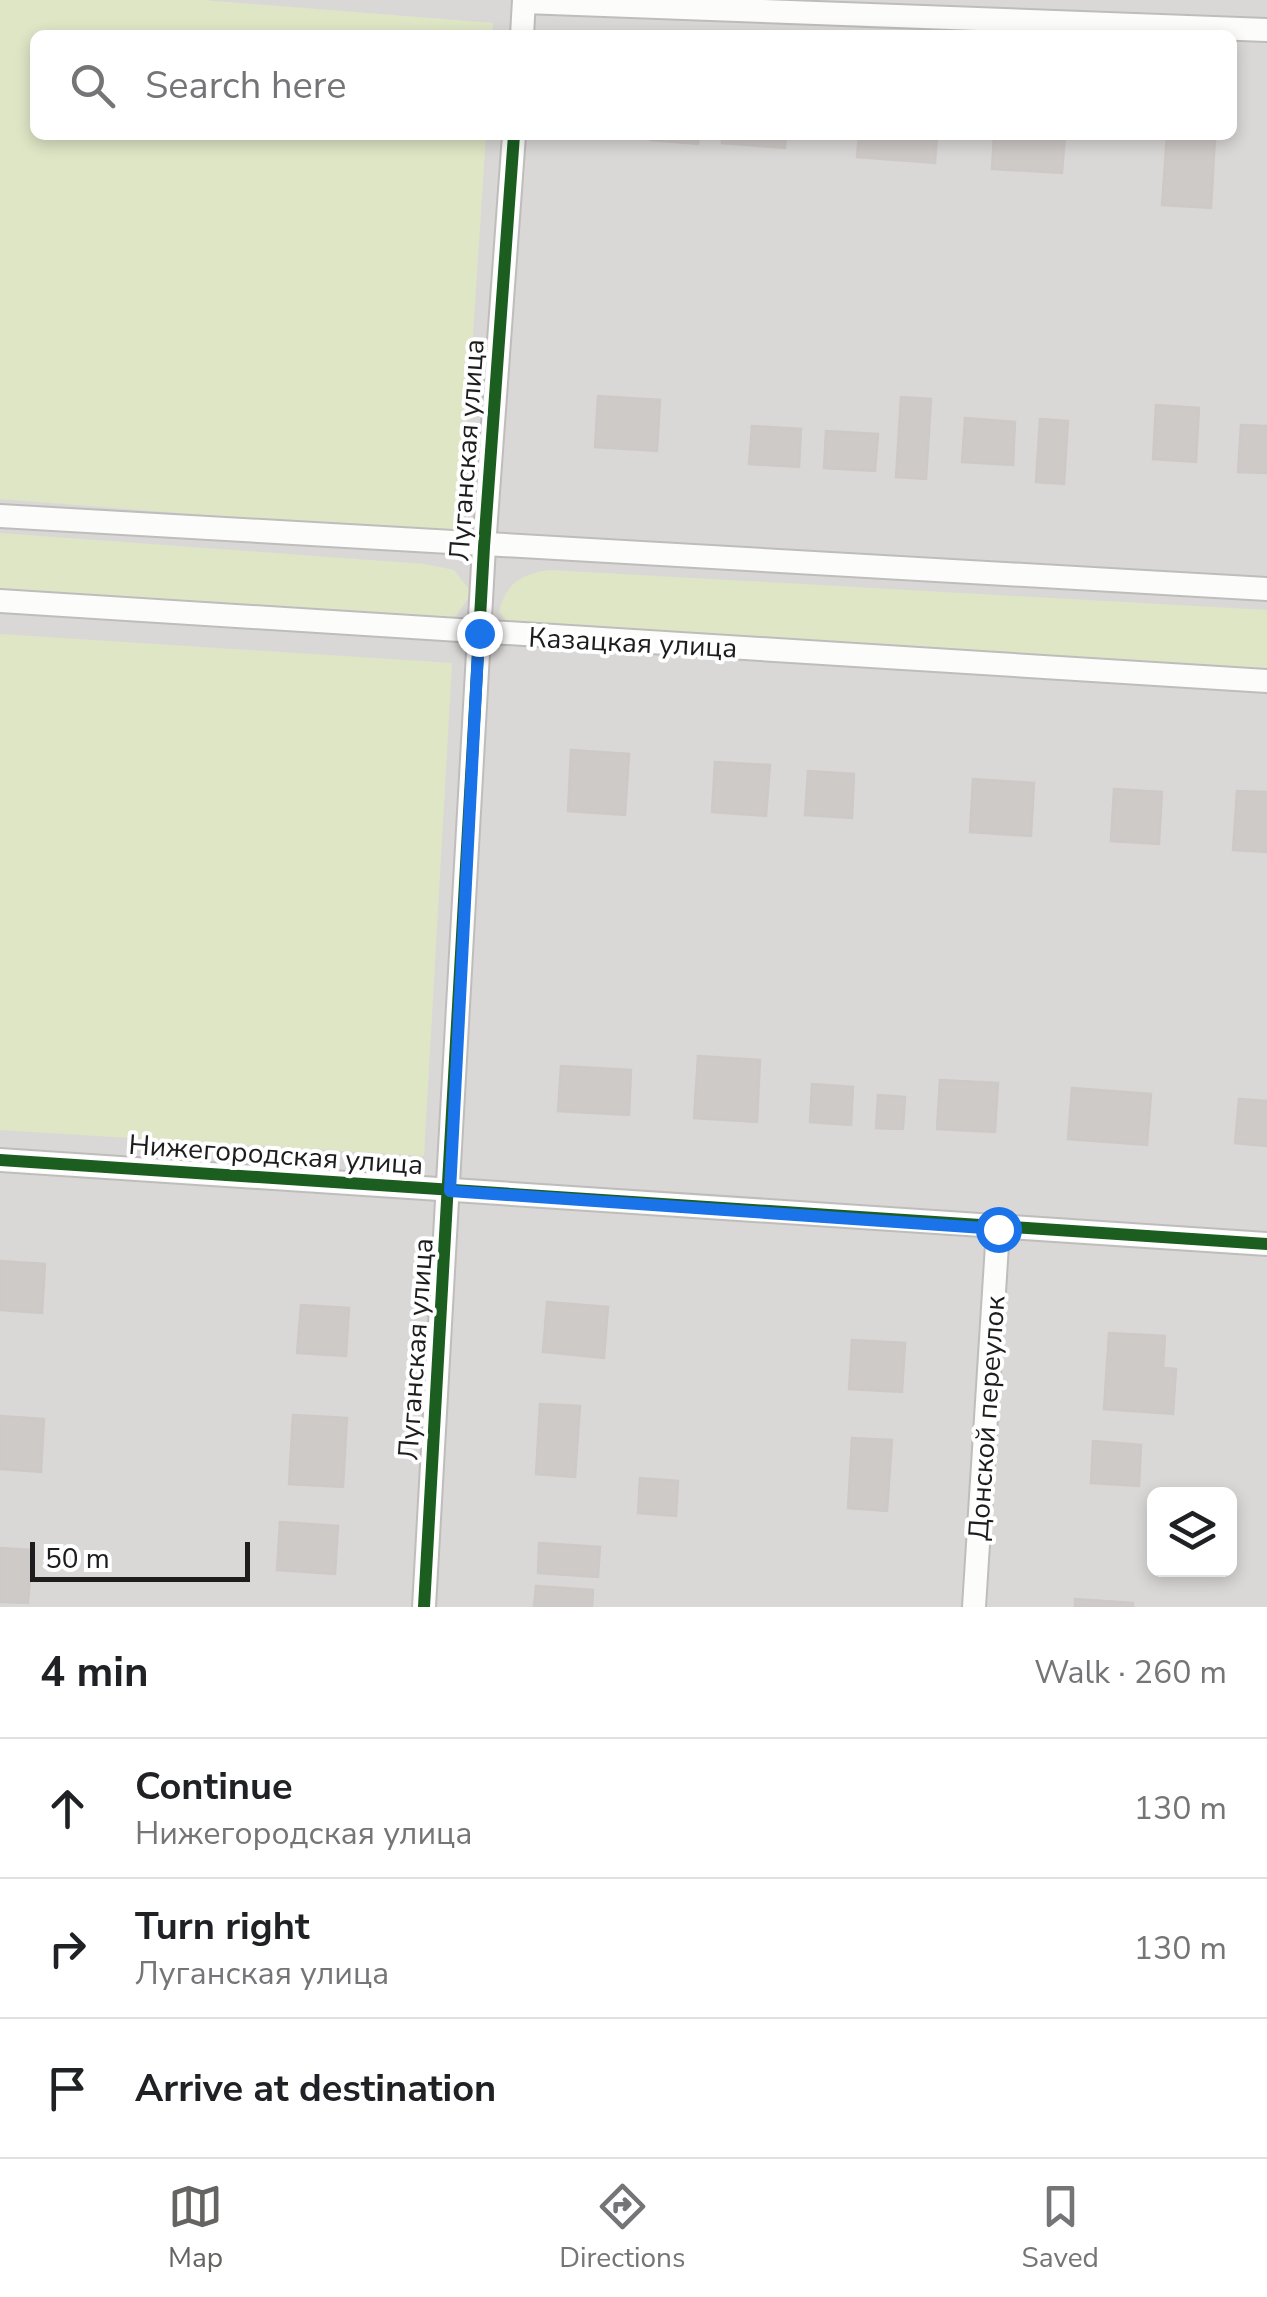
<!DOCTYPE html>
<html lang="en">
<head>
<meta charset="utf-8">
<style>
  body { margin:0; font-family:"Nunito Sans",sans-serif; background:#f6f6f6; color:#202124 }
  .controls { position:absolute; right:30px; bottom:30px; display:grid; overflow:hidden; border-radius:15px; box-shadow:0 5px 15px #0003 }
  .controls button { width:90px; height:90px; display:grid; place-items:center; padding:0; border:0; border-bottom:2px solid #e0e0e0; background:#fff; color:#202124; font:50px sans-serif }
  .scale { position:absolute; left:30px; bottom:25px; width:220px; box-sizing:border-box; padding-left:10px; border:5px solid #1d1d1d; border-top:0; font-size:28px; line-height:35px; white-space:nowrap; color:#1d1d1d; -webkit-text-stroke:8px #fff; paint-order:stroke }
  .stop { position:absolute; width:30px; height:30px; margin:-22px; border:8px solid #1a73e8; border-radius:50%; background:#fff }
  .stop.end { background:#1a73e8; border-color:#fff; box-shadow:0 2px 10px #0008 }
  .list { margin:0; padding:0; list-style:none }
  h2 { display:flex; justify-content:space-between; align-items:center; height:130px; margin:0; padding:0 40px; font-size:42px }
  h2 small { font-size:32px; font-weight:400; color:#757577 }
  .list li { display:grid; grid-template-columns:65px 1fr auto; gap:30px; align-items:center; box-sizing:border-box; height:140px; padding:0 40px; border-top:2px solid #e0e0e0 }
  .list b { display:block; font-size:38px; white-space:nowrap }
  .list p { margin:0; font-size:32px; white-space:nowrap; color:#757577 }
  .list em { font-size:32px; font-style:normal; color:#757577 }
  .icon { flex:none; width:55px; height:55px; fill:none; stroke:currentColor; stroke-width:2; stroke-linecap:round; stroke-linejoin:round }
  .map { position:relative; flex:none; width:1267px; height:1607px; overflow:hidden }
  .search { position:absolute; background:#fff; box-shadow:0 5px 15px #0003; left:30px; right:30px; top:30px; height:110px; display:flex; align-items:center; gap:25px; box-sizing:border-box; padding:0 35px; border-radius:15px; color:#757577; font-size:38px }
  .sheet { height:550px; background:#fff }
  nav { display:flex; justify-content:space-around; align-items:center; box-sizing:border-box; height:140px; border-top:2px solid #e0e0e0; background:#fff; font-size:28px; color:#757577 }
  nav a { display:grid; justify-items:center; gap:5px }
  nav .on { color:#656463 }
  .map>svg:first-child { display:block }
  .residential { fill:#dad8d7; fill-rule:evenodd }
  .grass { fill:#dfe6c6 }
  .building { fill:#cecac8; stroke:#cec9c7; stroke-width:2.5 }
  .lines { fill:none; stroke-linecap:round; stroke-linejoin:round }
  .minor-casing { stroke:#bebdbc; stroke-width:26 }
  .minor { stroke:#fcfcfb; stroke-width:22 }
  .cycleway-casing { stroke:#fff; stroke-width:19 }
  .cycleway { stroke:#1b5e20; stroke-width:12 }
  .route { stroke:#1a73e8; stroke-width:12 }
  .labels { text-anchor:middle; stroke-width:8; stroke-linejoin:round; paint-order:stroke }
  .street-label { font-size:28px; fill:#1d1d1d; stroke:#fff }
</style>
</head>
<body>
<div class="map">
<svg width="1267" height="1607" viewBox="0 0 1267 1607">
  <rect width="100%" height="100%" fill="#ebe8e5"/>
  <path class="residential" d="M0,0H1267V1607H0ZM35,35H1232V135H35ZM1154,1494H1230V1570H1154Z"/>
  <g class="grass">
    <polygon points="0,0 203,0 493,23 492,35 35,35 35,135 486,135 460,535 0,499"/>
    <polygon points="0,533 425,564 454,570 472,593 456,616 434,620 0,592"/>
    <path d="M549,570L1267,610V670L508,622L499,612C507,582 520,575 549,570Z"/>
    <polygon points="0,634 452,663 424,1156 0,1130"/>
  </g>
  <g class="building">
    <polygon points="652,135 699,135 698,144 651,140"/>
    <polygon points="722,135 786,135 785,148 722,143"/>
    <polygon points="859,135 937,135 935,163 857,157"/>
    <polygon points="994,135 1065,135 1062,173 992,169"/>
    <polygon points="1167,135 1215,138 1211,208 1162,205"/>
    <polygon points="598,396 660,400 657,451 595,447"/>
    <polygon points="901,397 931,399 926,479 896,477"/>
    <polygon points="1156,405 1199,408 1196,462 1153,459"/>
    <polygon points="965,418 1015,422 1013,465 962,462"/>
    <polygon points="1040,419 1068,421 1064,484 1036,482"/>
    <polygon points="1241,425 1267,426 1267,473 1238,472"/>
    <polygon points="752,426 801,429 799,467 749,464"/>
    <polygon points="826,431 878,434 875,471 824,468"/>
    <polygon points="571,750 629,754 625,815 568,811"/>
    <polygon points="715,762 770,765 766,816 712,812"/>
    <polygon points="808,771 854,774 852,818 805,815"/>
    <polygon points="973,779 1034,783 1031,836 970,832"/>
    <polygon points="1114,789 1162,792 1159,844 1111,841"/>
    <polygon points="1237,791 1267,792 1267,852 1233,850"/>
    <polygon points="698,1056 760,1060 757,1122 694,1118"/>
    <polygon points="561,1066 631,1070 629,1115 558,1111"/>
    <polygon points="940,1080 998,1083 995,1132 937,1129"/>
    <polygon points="812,1084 853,1087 851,1125 810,1122"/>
    <polygon points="1072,1088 1151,1094 1147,1145 1068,1139"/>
    <polygon points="878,1095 905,1097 903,1129 876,1128"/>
    <polygon points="1239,1099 1267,1101 1267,1146 1235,1143"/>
    <polygon points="0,1261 45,1264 42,1313 0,1310"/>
    <polygon points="547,1302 608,1307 604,1358 543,1352"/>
    <polygon points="301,1305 349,1308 346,1356 297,1353"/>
    <polygon points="1109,1333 1165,1336 1163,1368 1176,1369 1173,1414 1104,1409"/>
    <polygon points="852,1340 905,1343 902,1392 849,1389"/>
    <polygon points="540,1404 580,1406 575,1477 536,1474"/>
    <polygon points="293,1415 347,1418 343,1487 289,1484"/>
    <polygon points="0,1416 44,1419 41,1472 0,1469"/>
    <polygon points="852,1438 892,1440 887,1511 848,1508"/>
    <polygon points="1093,1441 1141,1445 1139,1486 1091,1483"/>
    <polygon points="640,1478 678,1481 676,1516 638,1513"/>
    <polygon points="280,1522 338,1526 335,1574 277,1570"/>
    <polygon points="539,1543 600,1547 598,1577 538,1573"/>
    <polygon points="0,1548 32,1550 28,1603 0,1602"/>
    <polygon points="536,1586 593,1590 592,1607 534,1607"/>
    <polygon points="1075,1599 1133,1603 1133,1607 1075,1607"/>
  </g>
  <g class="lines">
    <defs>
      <g id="minor">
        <polyline points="524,2 1267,30"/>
        <polyline points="522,35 524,0"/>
        <polyline points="0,516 1267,589"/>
        <polyline points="0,601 1267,681"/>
        <polyline points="0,1160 1267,1244"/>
        <polyline points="424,1607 484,547 514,135"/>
        <polyline points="974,1607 998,1229"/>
      </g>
    </defs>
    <use href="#minor" class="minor-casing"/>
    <use href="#minor" class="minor"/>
    <defs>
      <g id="cycleway">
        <polyline points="0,1160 1267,1244"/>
        <polyline points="424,1607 484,547 514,135"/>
      </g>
    </defs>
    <use href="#cycleway" class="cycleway-casing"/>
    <use href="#cycleway" class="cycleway"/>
  </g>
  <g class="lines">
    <polyline class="route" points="479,633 450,1191 998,1229"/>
  </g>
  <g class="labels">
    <g class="street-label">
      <text transform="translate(466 450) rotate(-86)" y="10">Луганская улица</text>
      <text transform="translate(633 642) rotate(3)" y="10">Казацкая улица</text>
      <text transform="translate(276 1154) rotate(4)" y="10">Нижегородская улица</text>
      <text transform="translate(415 1349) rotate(-86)" y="10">Луганская улица</text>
      <text transform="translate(986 1418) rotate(-86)" y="10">Донской переулок</text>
    </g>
  </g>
</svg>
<div class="controls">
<button><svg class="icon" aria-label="layers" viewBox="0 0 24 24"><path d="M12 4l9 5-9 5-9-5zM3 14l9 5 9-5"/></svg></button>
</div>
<div class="scale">50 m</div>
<div class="stop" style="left:998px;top:1229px"></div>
<div class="stop end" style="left:479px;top:633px"></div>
<div class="search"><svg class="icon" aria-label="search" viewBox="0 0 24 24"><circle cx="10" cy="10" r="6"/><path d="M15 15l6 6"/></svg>Search here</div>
</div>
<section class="sheet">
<h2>4 min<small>Walk · 260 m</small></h2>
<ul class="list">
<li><svg class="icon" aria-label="ahead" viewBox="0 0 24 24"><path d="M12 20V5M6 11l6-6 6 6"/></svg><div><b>Continue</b><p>Нижегородская улица</p></div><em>130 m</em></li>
<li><svg class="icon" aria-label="right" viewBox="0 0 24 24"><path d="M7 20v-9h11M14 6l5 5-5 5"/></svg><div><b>Turn right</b><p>Луганская улица</p></div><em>130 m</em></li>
<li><svg class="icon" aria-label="arrive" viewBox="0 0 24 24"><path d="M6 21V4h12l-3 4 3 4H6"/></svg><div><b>Arrive at destination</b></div></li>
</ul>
</section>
<nav>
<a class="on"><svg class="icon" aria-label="map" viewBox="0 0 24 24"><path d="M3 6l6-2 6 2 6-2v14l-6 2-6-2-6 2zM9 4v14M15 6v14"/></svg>Map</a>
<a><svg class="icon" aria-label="directions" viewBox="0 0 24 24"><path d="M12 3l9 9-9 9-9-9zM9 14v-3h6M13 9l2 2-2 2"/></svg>Directions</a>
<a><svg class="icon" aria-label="saved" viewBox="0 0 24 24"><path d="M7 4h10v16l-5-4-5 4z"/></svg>Saved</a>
</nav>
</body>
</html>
